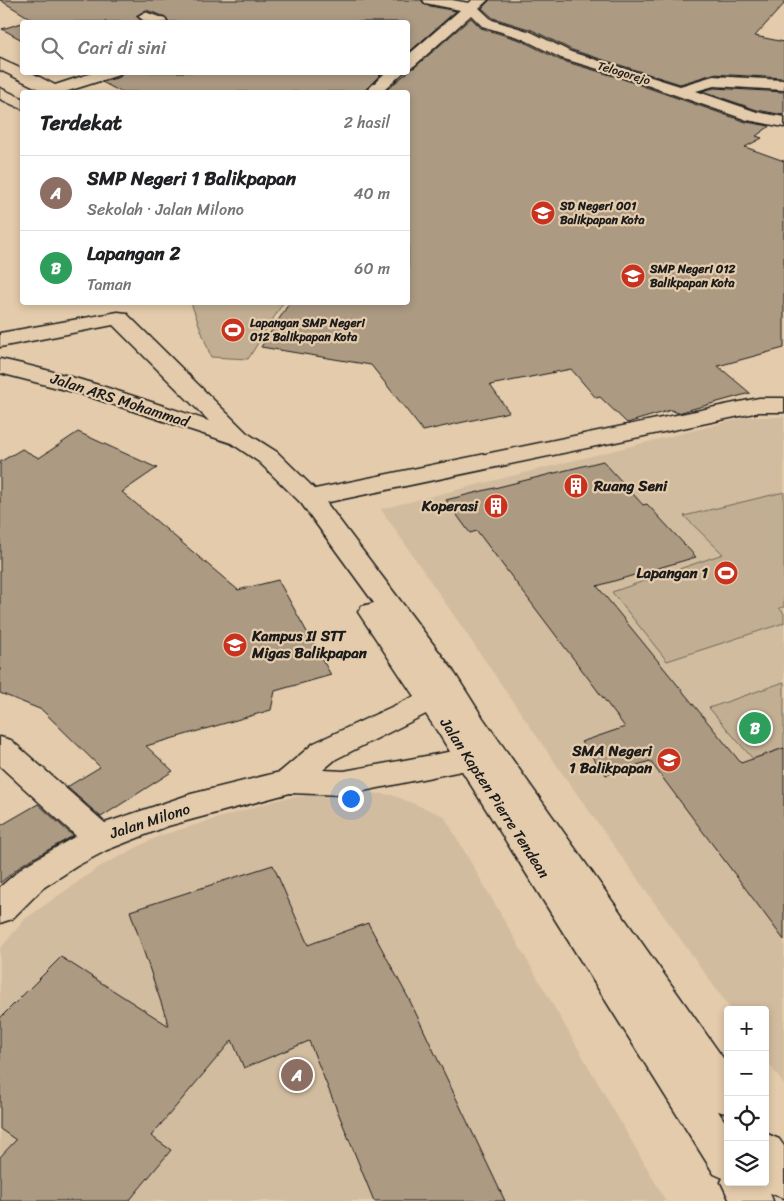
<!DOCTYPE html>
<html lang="id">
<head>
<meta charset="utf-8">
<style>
  body { margin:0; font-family:Sriracha,sans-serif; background:#f2f2f2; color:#202124 }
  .controls { position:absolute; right:15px; bottom:15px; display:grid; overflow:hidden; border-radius:5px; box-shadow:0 2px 8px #0003 }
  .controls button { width:45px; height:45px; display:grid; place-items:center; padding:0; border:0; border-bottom:1px solid #e0e0e0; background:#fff; color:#202124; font:25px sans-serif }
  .you { position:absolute; left:350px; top:798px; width:18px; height:18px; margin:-12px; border:4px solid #fff; border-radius:50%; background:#1a73e8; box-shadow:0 0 0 8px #1a73e833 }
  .badge { display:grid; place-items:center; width:32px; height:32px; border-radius:50%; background:#c8321e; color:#fff; font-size:16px; font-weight:700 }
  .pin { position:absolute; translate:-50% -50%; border:2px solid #fff; box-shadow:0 1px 5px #0006 }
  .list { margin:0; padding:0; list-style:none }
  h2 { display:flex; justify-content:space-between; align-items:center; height:65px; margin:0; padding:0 20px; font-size:21px }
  h2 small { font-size:16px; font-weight:400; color:#757577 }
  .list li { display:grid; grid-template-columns:32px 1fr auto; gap:15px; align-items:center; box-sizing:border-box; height:75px; padding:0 20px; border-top:1px solid #e0e0e0 }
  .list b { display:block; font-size:19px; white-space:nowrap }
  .list p { margin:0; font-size:16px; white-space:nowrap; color:#757577 }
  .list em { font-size:16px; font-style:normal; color:#757577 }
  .icon { flex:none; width:28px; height:28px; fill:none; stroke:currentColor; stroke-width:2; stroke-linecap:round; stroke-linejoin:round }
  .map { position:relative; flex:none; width:784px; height:1201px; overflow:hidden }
  .search { position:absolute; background:#fff; box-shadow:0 2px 8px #0003; left:20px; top:20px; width:390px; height:55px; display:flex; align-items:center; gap:12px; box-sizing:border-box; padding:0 18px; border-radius:5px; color:#757577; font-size:19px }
  .panel { position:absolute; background:#fff; box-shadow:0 2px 8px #0003; left:20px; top:90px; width:390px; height:215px; border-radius:5px }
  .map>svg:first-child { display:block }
  .built { fill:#d2bc9f }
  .green { fill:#c2af93; stroke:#6f6658 }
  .building { fill:#ac9a83; stroke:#1c1c1c }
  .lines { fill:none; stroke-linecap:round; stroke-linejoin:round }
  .minor-casing { stroke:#1c1c1c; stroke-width:3 }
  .tertiary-casing { stroke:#1c1c1c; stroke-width:3 }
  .minor { fill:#e3cbab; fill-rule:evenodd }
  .tertiary { fill:#e3cbab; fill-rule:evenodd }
  .labels { text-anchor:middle; stroke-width:4.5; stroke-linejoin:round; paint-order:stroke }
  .far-street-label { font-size:12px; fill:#1c1c1c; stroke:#e3cbab }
  .far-poi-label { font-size:12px; font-weight:bold; fill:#1c1c1c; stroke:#e3cbab; text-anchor:start }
  .street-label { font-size:15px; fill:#1c1c1c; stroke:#e3cbab }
  .poi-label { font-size:15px; font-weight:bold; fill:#1c1c1c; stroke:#e3cbab; text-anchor:end }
</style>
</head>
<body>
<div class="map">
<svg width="784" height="1201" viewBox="0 0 784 1201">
  <rect width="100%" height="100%" fill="#e3cbab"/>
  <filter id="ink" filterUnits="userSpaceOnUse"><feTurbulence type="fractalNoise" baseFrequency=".02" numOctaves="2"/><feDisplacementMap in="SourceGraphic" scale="10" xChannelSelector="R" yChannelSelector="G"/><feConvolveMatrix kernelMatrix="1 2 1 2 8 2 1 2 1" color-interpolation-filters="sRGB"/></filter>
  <g filter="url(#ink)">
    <g class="built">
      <polygon points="747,417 784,417 784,1085 765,1058 765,1010 731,1010 562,773 381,509"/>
      <polygon points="340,790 392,795 444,816 666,1201 0,1201 0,949 25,919 99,867 159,836 281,799"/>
    </g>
    <g class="green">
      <polygon points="191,303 191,302 283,303 248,359 211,357"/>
      <polygon points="784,492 784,607 779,608 784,613 784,623 667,661 612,592 723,554 684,516"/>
      <polygon points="784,682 784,748 753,759 709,708"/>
    </g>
    <g class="building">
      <polygon points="0,0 421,0 425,5 456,11 408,53 408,22 169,22 166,17 146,10 136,16 144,22 24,22 33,20"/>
      <polygon points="490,0 784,0 784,4 755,36 784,42 784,78 713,74 680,84 572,50 532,30 493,18 482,8"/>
      <polygon points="471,18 481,28 520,40 560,60 617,77 746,122 770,126 756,136 762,138 745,147 784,161 784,348 718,366 750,393 678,413 671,410 627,423 600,397 596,398 571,369 490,385 509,412 423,431 371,365 261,347 290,302 408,302 408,92 384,92 408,72 408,70 415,67"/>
      <polygon points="22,23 22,40 2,29"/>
      <polygon points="123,72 383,72 363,92 121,92 102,82 120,77"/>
      <polygon points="714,88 784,92 784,115 757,110 702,91"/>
      <polygon points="78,432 157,468 122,492 238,590 278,580 331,675 275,691 271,710 146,746 173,771 101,817 67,787 100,767 42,710 0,693 0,462 22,449 39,458"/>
      <polygon points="603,461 643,505 647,504 696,557 597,586 741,763 784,748 784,940 650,761 606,775 581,742 625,727 477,531 470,533 446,500"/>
      <polygon points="38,804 73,836 23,864 0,883 0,826"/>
      <polygon points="273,865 308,945 368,923 410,1001 505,1201 374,1201 309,1041 244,1068 232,1040 151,1136 171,1150 129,1201 0,1201 0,1157 16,1140 0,1129 0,1018 61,957 169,1026 130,911"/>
    </g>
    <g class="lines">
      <defs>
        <g id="minor">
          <polygon points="471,4 476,5 492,20 531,32 571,52 680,86 713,76 784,80 784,90 714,86 696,91 757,112 784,117 784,127 747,120 618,75 561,58 521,38 482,26 464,8"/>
          <path d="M145,12L165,19L167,22C157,23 145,24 138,16Z"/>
          <polygon points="0,59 22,69 22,72 30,72 55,85 95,72 121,72 119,75 65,92 45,92 0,70"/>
          <polygon points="0,88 22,98 22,109 0,99"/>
          <polygon points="759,398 784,398 784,412 759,412 310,506 301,503 297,498 301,493 310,490"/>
          <polygon points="430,689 440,693 445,700 440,707 336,759 323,770 344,771 470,748 481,751 485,759 481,767 344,795 290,793 168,826 107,850 77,866 43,888 12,919 0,923 0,887 24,866 76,836 0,766 0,737 11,740 105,823 191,794 280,772 314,743"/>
        </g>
        <g id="tertiary">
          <polygon points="423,0 452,0 469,3 472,0 488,0 414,66 408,68 408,55 460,10 425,3"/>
          <polygon points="386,72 404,72 382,92 365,92"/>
          <path d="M118,312L126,313L247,433L277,452L319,493L452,669L483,718L728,1065V1114L718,1111L728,1126V1182H765V1133L779,1139L784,1146V1198L770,1193L773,1201H730L721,1182L723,1178L714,1174L439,734L358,612L362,606L374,603L301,503L259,462L231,443L81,394L0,373V359C71,374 139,398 209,421L113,325L0,347V333Z"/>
        </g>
      </defs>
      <use href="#minor" class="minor-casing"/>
      <use href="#tertiary" class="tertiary-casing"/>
      <use href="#minor" class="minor"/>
      <use href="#tertiary" class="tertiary"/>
    </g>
  </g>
  <defs>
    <symbol id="school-disc" viewBox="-11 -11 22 22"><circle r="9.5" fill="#c8321e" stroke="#e3cbab"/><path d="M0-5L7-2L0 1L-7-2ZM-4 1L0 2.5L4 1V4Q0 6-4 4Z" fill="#fff"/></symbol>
    <symbol id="stadium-disc" viewBox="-11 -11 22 22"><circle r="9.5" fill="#c8321e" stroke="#e3cbab"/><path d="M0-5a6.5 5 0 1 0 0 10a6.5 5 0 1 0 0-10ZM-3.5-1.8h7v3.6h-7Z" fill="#fff"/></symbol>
    <symbol id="building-disc" viewBox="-11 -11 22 22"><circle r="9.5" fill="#c8321e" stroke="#e3cbab"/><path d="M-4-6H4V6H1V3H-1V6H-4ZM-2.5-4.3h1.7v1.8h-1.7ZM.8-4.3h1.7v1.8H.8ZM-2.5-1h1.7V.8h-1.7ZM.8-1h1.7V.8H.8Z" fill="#fff"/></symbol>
    <symbol id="university-disc" viewBox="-11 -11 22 22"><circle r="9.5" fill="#c8321e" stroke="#e3cbab"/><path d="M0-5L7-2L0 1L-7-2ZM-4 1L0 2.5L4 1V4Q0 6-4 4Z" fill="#fff"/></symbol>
  </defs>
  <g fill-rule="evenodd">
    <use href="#school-disc" x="529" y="199" width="28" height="28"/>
    <use href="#school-disc" x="619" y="262" width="28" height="28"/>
    <use href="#stadium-disc" x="219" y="316" width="28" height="28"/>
    <use href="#building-disc" x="562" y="472" width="28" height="28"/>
    <use href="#building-disc" x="482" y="492" width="28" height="28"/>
    <use href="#stadium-disc" x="712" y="559" width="28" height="28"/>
    <use href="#university-disc" x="221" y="631" width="28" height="28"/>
    <use href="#school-disc" x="655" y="746" width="28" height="28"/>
  </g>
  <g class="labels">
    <g class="far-street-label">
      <text transform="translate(624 73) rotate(17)" y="4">Telogorejo</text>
    </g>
    <g class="far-poi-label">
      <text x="560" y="210">SD Negeri 001<tspan x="560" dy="14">Balikpapan Kota</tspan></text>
      <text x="650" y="273">SMP Negeri 012<tspan x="650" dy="14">Balikpapan Kota</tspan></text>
      <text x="250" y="327">Lapangan SMP Negeri<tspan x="250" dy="14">012 Balikpapan Kota</tspan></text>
    </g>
    <g class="street-label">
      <text transform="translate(120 400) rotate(18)" y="5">Jalan ARS Mohammad</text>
      <text transform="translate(495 798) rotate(57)" y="5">Jalan Kapten Pierre Tendean</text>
      <text transform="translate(150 821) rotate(-18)" y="5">Jalan Milono</text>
    </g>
    <g class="poi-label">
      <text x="594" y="491" text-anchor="start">Ruang Seni</text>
      <text x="478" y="511">Koperasi</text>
      <text x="708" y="578">Lapangan 1</text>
      <text x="252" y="641" text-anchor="start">Kampus II STT<tspan x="252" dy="17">Migas Balikpapan</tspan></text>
      <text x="652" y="756">SMA Negeri<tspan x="652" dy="17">1 Balikpapan</tspan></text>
    </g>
  </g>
</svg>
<div class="controls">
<button>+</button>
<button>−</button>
<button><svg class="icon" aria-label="locate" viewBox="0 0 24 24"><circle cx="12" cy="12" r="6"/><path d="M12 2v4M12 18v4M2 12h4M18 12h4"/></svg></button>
<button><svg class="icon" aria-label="layers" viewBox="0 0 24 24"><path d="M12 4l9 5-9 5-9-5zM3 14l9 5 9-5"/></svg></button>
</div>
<div class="you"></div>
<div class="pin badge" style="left:297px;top:1075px;background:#8d6e63">A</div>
<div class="pin badge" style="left:755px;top:728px;background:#2e9e5b">B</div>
<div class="search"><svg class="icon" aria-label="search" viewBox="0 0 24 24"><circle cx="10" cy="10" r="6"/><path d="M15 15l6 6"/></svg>Cari di sini</div>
<section class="panel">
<h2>Terdekat<small>2 hasil</small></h2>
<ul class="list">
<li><span class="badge" style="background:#8d6e63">A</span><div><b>SMP Negeri 1 Balikpapan</b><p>Sekolah · Jalan Milono</p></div><em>40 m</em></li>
<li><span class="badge" style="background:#2e9e5b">B</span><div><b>Lapangan 2</b><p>Taman</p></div><em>60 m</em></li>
</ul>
</section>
</div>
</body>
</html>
